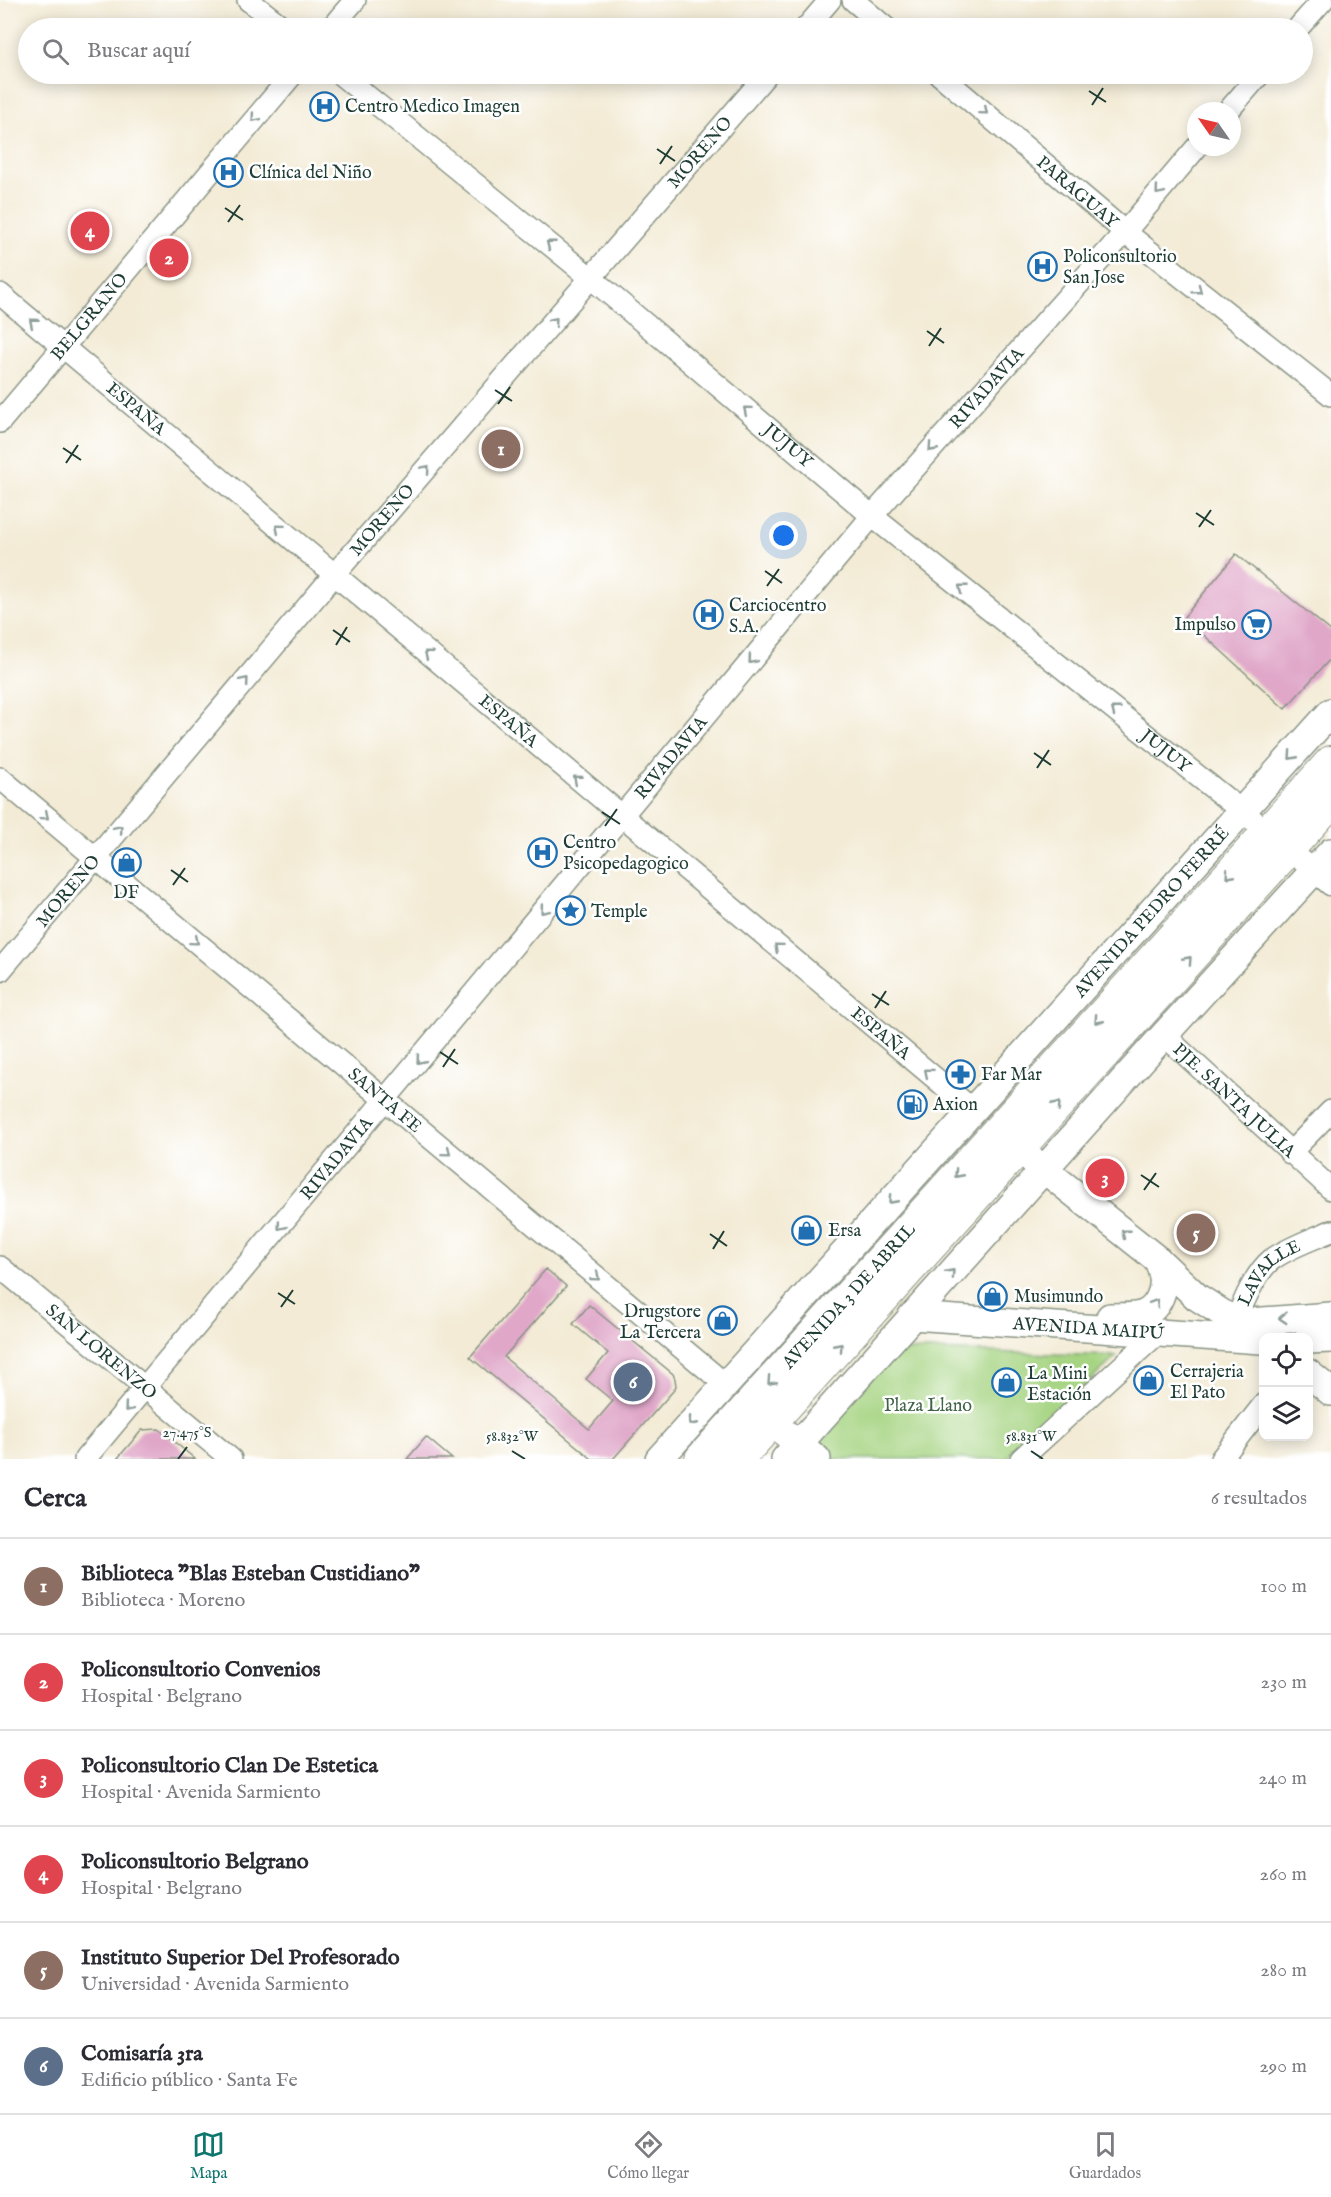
<!DOCTYPE html>
<html lang="es">
<head>
<meta charset="utf-8">
<style>
  body { margin:0; font-family:"IM FELL English",serif; background:#f7f7f7; color:#2b2b33 }
  .controls { position:absolute; right:18px; bottom:18px; display:grid; overflow:hidden; border-radius:12px; box-shadow:0 3px 15px #0003 }
  .controls button { width:54px; height:54px; display:grid; place-items:center; padding:0; border:0; border-bottom:2px solid #e1e1e2; background:#fff; color:#2b2b33; font:30px sans-serif }
  .compass { position:absolute; left:1187px; top:102px; width:54px; height:54px; border-radius:50%; background:#fff; box-shadow:0 3px 15px #0003; rotate:304deg }
  .you { position:absolute; left:784px; top:536px; width:21px; height:21px; margin:-15px; border:4px solid #fff; border-radius:50%; background:#1a73e8; box-shadow:0 0 0 9px #1a73e833 }
  .badge { display:grid; place-items:center; width:39px; height:39px; border-radius:50%; background:#0f766e; color:#fff; font-size:20px; font-weight:700 }
  .pin { position:absolute; translate:-50% -50%; border:3px solid #fff; box-shadow:0 2px 6px #0006 }
  .list { margin:0; padding:0; list-style:none }
  h2 { display:flex; justify-content:space-between; align-items:center; height:78px; margin:0; padding:0 24px; font-size:26px }
  h2 small { font-size:20px; font-weight:400; color:#7c7c81 }
  .list li { display:grid; grid-template-columns:39px 1fr auto; gap:18px; align-items:center; box-sizing:border-box; height:96px; padding:0 24px; border-top:2px solid #e1e1e2 }
  .list b { display:block; font-size:22px; white-space:nowrap }
  .list p { margin:0; font-size:20px; white-space:nowrap; color:#7c7c81 }
  .list em { font-size:20px; font-style:normal; color:#7c7c81 }
  .icon { flex:none; width:33px; height:33px; fill:none; stroke:currentColor; stroke-width:2; stroke-linecap:round; stroke-linejoin:round }
  .map { position:relative; flex:none; width:1331px; height:1459px; overflow:hidden }
  .search { position:absolute; background:#fff; box-shadow:0 3px 15px #0003; left:18px; right:18px; top:18px; height:66px; display:flex; align-items:center; gap:15px; box-sizing:border-box; padding:0 21px; border-radius:33px; color:#7c7c81; font-size:22px }
  .sheet { height:654px; background:#fff }
  nav { display:flex; justify-content:space-around; align-items:center; box-sizing:border-box; height:84px; border-top:2px solid #e1e1e2; background:#fff; font-size:16px; color:#7c7c81 }
  nav a { display:grid; justify-items:center; gap:3px }
  nav .on { color:#0f766e }
  .map>svg:first-child { display:block }
  .green { fill:#a6d482; stroke:#62885b; stroke-width:1.5 }
  .building { fill:#e0a7c9 }
  .lines { fill:none; stroke-linecap:round; stroke-linejoin:round }
  .minor-casing { stroke:#899484; stroke-width:24 }
  .major-casing { stroke:#899484; stroke-width:30 }
  .highway-casing { stroke:#899484; stroke-width:34 }
  .minor { stroke:#fff; stroke-width:21 }
  .major { stroke:#fff; stroke-width:27 }
  .highway { stroke:#fff; stroke-width:32 }
  .oneway { stroke:#8f9e9a }
  .ticks { fill:none; stroke:#1f3d34; stroke-width:2 }
  .labels { text-anchor:middle; stroke-width:5; stroke-linejoin:round; paint-order:stroke }
  .poi-label { font-size:18px; fill:#1f3d34; stroke:#fff; text-anchor:start }
  .street-label { font-size:18px; fill:#1f3d34; stroke:#fff }
  .park-label { font-size:18px; fill:#416348; stroke:#fff }
  .ticks-label { font-size:15px; text-anchor:middle; fill:#1f3d34; stroke:#fff; stroke-width:5; stroke-linejoin:round; paint-order:stroke }
</style>
</head>
<body>
<div class="map">
<svg width="1331" height="1459" viewBox="0 0 1331 1459">
  <rect width="100%" height="100%" fill="#fff"/>
  <filter id="ink" filterUnits="userSpaceOnUse"><feTurbulence type="fractalNoise" baseFrequency=".0167" numOctaves="2"/><feDisplacementMap in="SourceGraphic" scale="12" xChannelSelector="R" yChannelSelector="G"/><feConvolveMatrix kernelMatrix="1 2 1 2 8 2 1 2 1" color-interpolation-filters="sRGB"/></filter>
  <filter id="wash" filterUnits="userSpaceOnUse"><feTurbulence type="fractalNoise" baseFrequency=".008" numOctaves="4" result="noise"/><feDisplacementMap in="SourceGraphic" scale="24" xChannelSelector="R" yChannelSelector="G"/><feGaussianBlur stdDeviation="1.35" result="paint"/><feColorMatrix in="noise" values="0 0 0 0 0 0 0 0 0 0 0 0 0 0 0 0 0 1.4 0 .05"/><feComposite in="paint" operator="in"/></filter>
  <g filter="url(#wash)">
    <rect width="100%" height="100%" fill="#f3ebd5"/>
    <polygon class="green" points="928,1350 1117,1356 1005,1459 833,1459 814,1444 894,1351"/>
    <g id="blocks">
      <g class="building">
        <polygon points="1236,554 1331,631 1331,658 1285,709 1184,617"/>
        <polygon points="546,1269 566,1286 504,1357 589,1429 613,1401 586,1379 608,1353 573,1324 589,1305 673,1374 675,1379 676,1386 673,1391 613,1459 592,1459 470,1357"/>
        <polygon points="159,1429 195,1459 117,1459 142,1430"/>
        <polygon points="426,1437 452,1459 407,1459"/>
      </g>
    </g>
  </g>
  <g filter="url(#ink)">
    <use href="#blocks" fill-opacity="0" stroke="#899484" stroke-width="1.5"/>
    <g class="lines">
      <defs>
        <g id="minor">
          <polyline points="248,0 284,28"/>
          <polyline points="853,0 886,28"/>
          <polyline points="331,28 355,0"/>
          <polyline points="806,28 830,0"/>
          <polyline points="1298,28 1323,0"/>
          <path id="s1" d="M340,74L591,278L872,516L1268,832L1331,885"/>
          <path id="s2" d="M939,74L1125,232L1331,395"/>
          <polyline points="1228,111 1260,74"/>
          <path id="s3" d="M0,294L973,1110"/>
          <path id="s4" d="M0,422L293,74"/>
          <path id="s5" d="M0,778L726,1385"/>
          <path id="s6" d="M0,971L334,575L767,74"/>
          <path id="s7" d="M1164,1035L1331,1189"/>
          <polyline points="1290,1153 1331,1111"/>
          <path id="s8" d="M0,1267L231,1459"/>
          <path id="s9" d="M1232,1335C1238,1313 1253,1275 1271,1260C1289,1247 1311,1240 1331,1231"/>
          <path id="s10" d="M85,1459L872,516L1125,232L1197,147"/>
          <polyline points="1021,1459 1158,1333"/>
          <polyline points="1221,1459 1264,1404"/>
        </g>
        <g id="major">
          <polyline points="1031,1159 1158,1260 1197,1297 1264,1340"/>
          <path id="s11" d="M912,1316L1261,1340"/>
          <path d="M1110,1317C1132,1316 1150,1320 1160,1297C1166,1283 1163,1274 1158,1260"/>
          <polyline points="1236,1323 1331,1316"/>
          <polyline points="1308,1340 1331,1339"/>
          <polyline points="1308,1373 1331,1392"/>
          <polyline points="754,1408 817,1459"/>
          <path id="s12" d="M659,1459L1331,712"/>
          <polyline points="785,1459 1164,1035 1331,852"/>
        </g>
        <g id="highway">
          <path id="s13" d="M701,1459L1331,762"/>
          <polyline points="738,1459 1331,802"/>
        </g>
      </defs>
      <use href="#minor" class="minor-casing"/>
      <use href="#major" class="major-casing"/>
      <use href="#highway" class="highway-casing"/>
      <use href="#minor" class="minor"/>
      <use href="#major" class="major"/>
      <use href="#highway" class="highway"/>
    </g>
    <defs><path id="oneway-chevron" d="M-2-3.5L2.5 0L-2 3.5" fill="none" stroke-width="1.6" stroke-linecap="round" stroke-linejoin="round" transform="scale(1.5)"/></defs>
    <g class="oneway">
      <use href="#oneway-chevron" transform="translate(984 111) rotate(40)"/>
      <use href="#oneway-chevron" transform="translate(255 118) rotate(130)"/>
      <use href="#oneway-chevron" transform="translate(1159 191) rotate(130)"/>
      <use href="#oneway-chevron" transform="translate(550 244) rotate(-141)"/>
      <use href="#oneway-chevron" transform="translate(1198 290) rotate(38)"/>
      <use href="#oneway-chevron" transform="translate(554 321) rotate(-49)"/>
      <use href="#oneway-chevron" transform="translate(33 322) rotate(-140)"/>
      <use href="#oneway-chevron" transform="translate(747 410) rotate(-140)"/>
      <use href="#oneway-chevron" transform="translate(932 448) rotate(132)"/>
      <use href="#oneway-chevron" transform="translate(426 469) rotate(-49)"/>
      <use href="#oneway-chevron" transform="translate(279 528) rotate(-140)"/>
      <use href="#oneway-chevron" transform="translate(962 588) rotate(-141)"/>
      <use href="#oneway-chevron" transform="translate(428 654) rotate(-140)"/>
      <use href="#oneway-chevron" transform="translate(752 660) rotate(130)"/>
      <use href="#oneway-chevron" transform="translate(245 681) rotate(-50)"/>
      <use href="#oneway-chevron" transform="translate(1115 710) rotate(-141)"/>
      <use href="#oneway-chevron" transform="translate(1292 756) rotate(132)"/>
      <use href="#oneway-chevron" transform="translate(577 779) rotate(-140)"/>
      <use href="#oneway-chevron" transform="translate(45 816) rotate(40)"/>
      <use href="#oneway-chevron" transform="translate(119 829) rotate(-50)"/>
      <use href="#oneway-chevron" transform="translate(1229 875) rotate(132)"/>
      <use href="#oneway-chevron" transform="translate(544 910) rotate(130)"/>
      <use href="#oneway-chevron" transform="translate(195 941) rotate(40)"/>
      <use href="#oneway-chevron" transform="translate(778 947) rotate(-140)"/>
      <use href="#oneway-chevron" transform="translate(1188 960) rotate(-48)"/>
      <use href="#oneway-chevron" transform="translate(1098 1020) rotate(132)"/>
      <use href="#oneway-chevron" transform="translate(420 1060) rotate(130)"/>
      <use href="#oneway-chevron" transform="translate(928 1072) rotate(-140)"/>
      <use href="#oneway-chevron" transform="translate(1057 1105) rotate(-48)"/>
      <use href="#oneway-chevron" transform="translate(447 1152) rotate(40)"/>
      <use href="#oneway-chevron" transform="translate(958 1174) rotate(132)"/>
      <use href="#oneway-chevron" transform="translate(892 1200) rotate(132)"/>
      <use href="#oneway-chevron" transform="translate(281 1226) rotate(130)"/>
      <use href="#oneway-chevron" transform="translate(1125 1233) rotate(-141)"/>
      <use href="#oneway-chevron" transform="translate(951 1273) rotate(-48)"/>
      <use href="#oneway-chevron" transform="translate(596 1277) rotate(40)"/>
      <use href="#oneway-chevron" transform="translate(1155 1303) rotate(-58)"/>
      <use href="#oneway-chevron" transform="translate(1283 1318) rotate(177)"/>
      <use href="#oneway-chevron" transform="translate(839 1347) rotate(-48)"/>
      <use href="#oneway-chevron" transform="translate(771 1381) rotate(132)"/>
      <use href="#oneway-chevron" transform="translate(128 1408) rotate(130)"/>
      <use href="#oneway-chevron" transform="translate(692 1422) rotate(132)"/>
    </g>
  </g>
  <path class="ticks" d="M1089,91L1106,102M1092,105L1103,88M657,149L675,161M660,164L672,146M225,208L243,220M228,222L240,205M927,331L944,343M929,346L941,328M495,390L512,401M498,404L510,387M63,448L81,460M66,463L78,445M1196,513L1214,525M1199,527L1211,510M765,571L782,583M767,586L779,569M333,630L350,642M336,645L347,627M1034,753L1051,765M1037,768L1049,750M602,812L620,824M605,826L617,809M171,870L188,882M173,885L185,868M872,994L889,1005M875,1008L886,991M440,1052L458,1064M443,1067L455,1049M1141,1175L1159,1187M1144,1190L1156,1173M710,1234L727,1246M713,1249L724,1231M278,1293L295,1304M281,1307L293,1290M512,1451L525,1459M1031,1451L1043,1459M178,1459L187,1447"/>
  <defs>
    <symbol id="hospital-ring" viewBox="-11 -11 22 22"><circle r="9.5" fill="#fff" stroke="#1f6fb2" stroke-width="1.5"/><path d="M-5-5h3v3.5h4V-5h3V5h-3V1.5h-4V5h-3Z" fill="#1f6fb2"/></symbol>
    <symbol id="supermarket-ring" viewBox="-11 -11 22 22"><circle r="9.5" fill="#fff" stroke="#1f6fb2" stroke-width="1.5"/><path d="M-6-5.5h2.5l.6 2H6L4.5 2H-2.5L-4.4-4H-6ZM-1.5 3.2a1.3 1.3 0 1 0 .1 0ZM3 3.2a1.3 1.3 0 1 0 .1 0Z" fill="#1f6fb2"/></symbol>
    <symbol id="shop-ring" viewBox="-11 -11 22 22"><circle r="9.5" fill="#fff" stroke="#1f6fb2" stroke-width="1.5"/><path d="M-5-2.5h2.3a2.7 3.5 0 0 1 5.4 0H5L5.5 6h-11ZM-1.5-2.5h3a1.5 2.3 0 0 0-3 0Z" fill="#1f6fb2"/></symbol>
    <symbol id="sight-ring" viewBox="-11 -11 22 22"><circle r="9.5" fill="#fff" stroke="#1f6fb2" stroke-width="1.5"/><path d="M0-6L1.8-2.2L6-1.7L2.9 1.2L3.7 5.4L0 3.3L-3.7 5.4L-2.9 1.2L-6-1.7L-1.8-2.2Z" fill="#1f6fb2"/></symbol>
    <symbol id="pharmacy-ring" viewBox="-11 -11 22 22"><circle r="9.5" fill="#fff" stroke="#1f6fb2" stroke-width="1.5"/><path d="M-2-6h4v4h4v4h-4v4h-4v-4h-4v-4h4Z" fill="#1f6fb2"/></symbol>
    <symbol id="fuel-ring" viewBox="-11 -11 22 22"><circle r="9.5" fill="#fff" stroke="#1f6fb2" stroke-width="1.5"/><path d="M-5.5-6h7V0h2V4h1.3V-2.5L3-4.5l.8-.8L6-3V5H2.5V1h-1V6h-7ZM-4.2-4.7v3.2H.2V-4.7Z" fill="#1f6fb2"/></symbol>
  </defs>
  <g fill-rule="evenodd">
    <use href="#hospital-ring" x="308" y="90" width="33" height="33"/>
    <use href="#hospital-ring" x="212" y="156" width="33" height="33"/>
    <use href="#hospital-ring" x="1026" y="250" width="33" height="33"/>
    <use href="#hospital-ring" x="692" y="598" width="33" height="33"/>
    <use href="#supermarket-ring" x="1240" y="608" width="33" height="33"/>
    <use href="#hospital-ring" x="526" y="836" width="33" height="33"/>
    <use href="#shop-ring" x="110" y="846" width="33" height="33"/>
    <use href="#sight-ring" x="554" y="894" width="33" height="33"/>
    <use href="#pharmacy-ring" x="944" y="1058" width="33" height="33"/>
    <use href="#fuel-ring" x="896" y="1088" width="33" height="33"/>
    <use href="#shop-ring" x="790" y="1214" width="33" height="33"/>
    <use href="#shop-ring" x="976" y="1280" width="33" height="33"/>
    <use href="#shop-ring" x="706" y="1304" width="33" height="33"/>
    <use href="#shop-ring" x="1132" y="1364" width="33" height="33"/>
    <use href="#shop-ring" x="990" y="1366" width="33" height="33"/>
  </g>
  <g class="labels">
    <g class="poi-label">
      <text x="345" y="112">Centro Medico Imagen</text>
      <text x="249" y="178">Clínica del Niño</text>
      <text x="1063" y="262">Policonsultorio<tspan x="1063" dy="21">San Jose</tspan></text>
      <text x="729" y="611">Carciocentro<tspan x="729" dy="21">S.A.</tspan></text>
      <text x="1236" y="630" text-anchor="end">Impulso</text>
      <text x="563" y="848">Centro<tspan x="563" dy="21">Psicopedagogico</tspan></text>
      <text x="126" y="898" text-anchor="middle">DF</text>
      <text x="591" y="917">Temple</text>
      <text x="981" y="1080">Far Mar</text>
      <text x="933" y="1110">Axion</text>
      <text x="828" y="1236">Ersa</text>
      <text x="1014" y="1302">Musimundo</text>
      <text x="701" y="1317" text-anchor="end">Drugstore<tspan x="701" dy="21">La Tercera</tspan></text>
      <text x="1170" y="1377">Cerrajeria<tspan x="1170" dy="21">El Pato</tspan></text>
      <text x="1027" y="1379">La Mini<tspan x="1027" dy="21">Estación</tspan></text>
    </g>
    <g class="street-label">
      <text dy="6" stroke="none"><textPath href="#s6" startOffset="1077">MORENO</textPath></text>
      <text dy="6" stroke="none"><textPath href="#s2" startOffset="182">PARAGUAY</textPath></text>
      <text dy="6" stroke="none"><textPath href="#s4" startOffset="138">BELGRANO</textPath></text>
      <text dy="6" stroke="none"><textPath href="#s10" startOffset="1400">RIVADAVIA</textPath></text>
      <text dy="6" stroke="none"><textPath href="#s3" startOffset="178">ESPAÑA</textPath></text>
      <text dy="6" stroke="none"><textPath href="#s1" startOffset="582">JUJUY</textPath></text>
      <text dy="6" stroke="none"><textPath href="#s6" startOffset="591">MORENO</textPath></text>
      <text dy="6" stroke="none"><textPath href="#s3" startOffset="664">ESPAÑA</textPath></text>
      <text dy="6" stroke="none"><textPath href="#s1" startOffset="1068">JUJUY</textPath></text>
      <text dy="6" stroke="none"><textPath href="#s10" startOffset="914">RIVADAVIA</textPath></text>
      <text dy="6" stroke="none"><textPath href="#s6" startOffset="105">MORENO</textPath></text>
      <text dy="6" stroke="none"><textPath href="#s12" startOffset="736">AVENIDA PEDRO FERRÉ</textPath></text>
      <text dy="6" stroke="none"><textPath href="#s3" startOffset="1150">ESPAÑA</textPath></text>
      <text dy="6" stroke="none"><textPath href="#s5" startOffset="502">SANTA FE</textPath></text>
      <text dy="6" stroke="none"><textPath href="#s7" startOffset="96">PJE. SANTA JULIA</textPath></text>
      <text dy="6" stroke="none"><textPath href="#s10" startOffset="392">RIVADAVIA</textPath></text>
      <text dy="6" stroke="none"><textPath href="#s9" startOffset="75">LAVALLE</textPath></text>
      <text dy="6" stroke="none"><textPath href="#s13" startOffset="220">AVENIDA 3 DE ABRIL</textPath></text>
      <text dy="6" stroke="none"><textPath href="#s11" startOffset="177">AVENIDA MAIPÚ</textPath></text>
      <text dy="6" stroke="none"><textPath href="#s8" startOffset="132">SAN LORENZO</textPath></text>
    </g>
    <g class="park-label">
      <text x="928" y="1411">Plaza Llano</text>
    </g>
  </g>
  <g class="ticks-label">
    <text x="187" y="1437">27.475°S</text>
    <text x="512" y="1441">58.832°W</text>
    <text x="1031" y="1441">58.831°W</text>
  </g>
</svg>
<div class="controls">
<button><svg class="icon" aria-label="locate" viewBox="0 0 24 24"><circle cx="12" cy="12" r="6"/><path d="M12 2v4M12 18v4M2 12h4M18 12h4"/></svg></button>
<button><svg class="icon" aria-label="layers" viewBox="0 0 24 24"><path d="M12 4l9 5-9 5-9-5zM3 14l9 5 9-5"/></svg></button>
</div>
<svg class="compass" viewBox="-18 -18 36 36"><path d="M0-13l5 13h-10z" fill="#e53935"/><path d="M0 13l5-13h-10z" fill="#7c7c81"/></svg>
<div class="you"></div>
<div class="pin badge" style="left:501px;top:449px;background:#8d6e63">1</div>
<div class="pin badge" style="left:169px;top:258px;background:#e0444e">2</div>
<div class="pin badge" style="left:1105px;top:1178px;background:#e0444e">3</div>
<div class="pin badge" style="left:90px;top:231px;background:#e0444e">4</div>
<div class="pin badge" style="left:1196px;top:1233px;background:#8d6e63">5</div>
<div class="pin badge" style="left:633px;top:1382px;background:#5c6f8a">6</div>
<div class="search"><svg class="icon" aria-label="search" viewBox="0 0 24 24"><circle cx="10" cy="10" r="6"/><path d="M15 15l6 6"/></svg>Buscar aquí</div>
</div>
<section class="sheet">
<h2>Cerca<small>6 resultados</small></h2>
<ul class="list">
<li><span class="badge" style="background:#8d6e63">1</span><div><b>Biblioteca &quot;Blas Esteban Custidiano&quot;</b><p>Biblioteca · Moreno</p></div><em>100 m</em></li>
<li><span class="badge" style="background:#e0444e">2</span><div><b>Policonsultorio Convenios</b><p>Hospital · Belgrano</p></div><em>230 m</em></li>
<li><span class="badge" style="background:#e0444e">3</span><div><b>Policonsultorio Clan De Estetica</b><p>Hospital · Avenida Sarmiento</p></div><em>240 m</em></li>
<li><span class="badge" style="background:#e0444e">4</span><div><b>Policonsultorio Belgrano</b><p>Hospital · Belgrano</p></div><em>260 m</em></li>
<li><span class="badge" style="background:#8d6e63">5</span><div><b>Instituto Superior Del Profesorado</b><p>Universidad · Avenida Sarmiento</p></div><em>280 m</em></li>
<li><span class="badge" style="background:#5c6f8a">6</span><div><b>Comisaría 3ra</b><p>Edificio público · Santa Fe</p></div><em>290 m</em></li>
</ul>
</section>
<nav>
<a class="on"><svg class="icon" aria-label="map" viewBox="0 0 24 24"><path d="M3 6l6-2 6 2 6-2v14l-6 2-6-2-6 2zM9 4v14M15 6v14"/></svg>Mapa</a>
<a><svg class="icon" aria-label="directions" viewBox="0 0 24 24"><path d="M12 3l9 9-9 9-9-9zM9 14v-3h6M13 9l2 2-2 2"/></svg>Cómo llegar</a>
<a><svg class="icon" aria-label="saved" viewBox="0 0 24 24"><path d="M7 4h10v16l-5-4-5 4z"/></svg>Guardados</a>
</nav>
</body>
</html>
